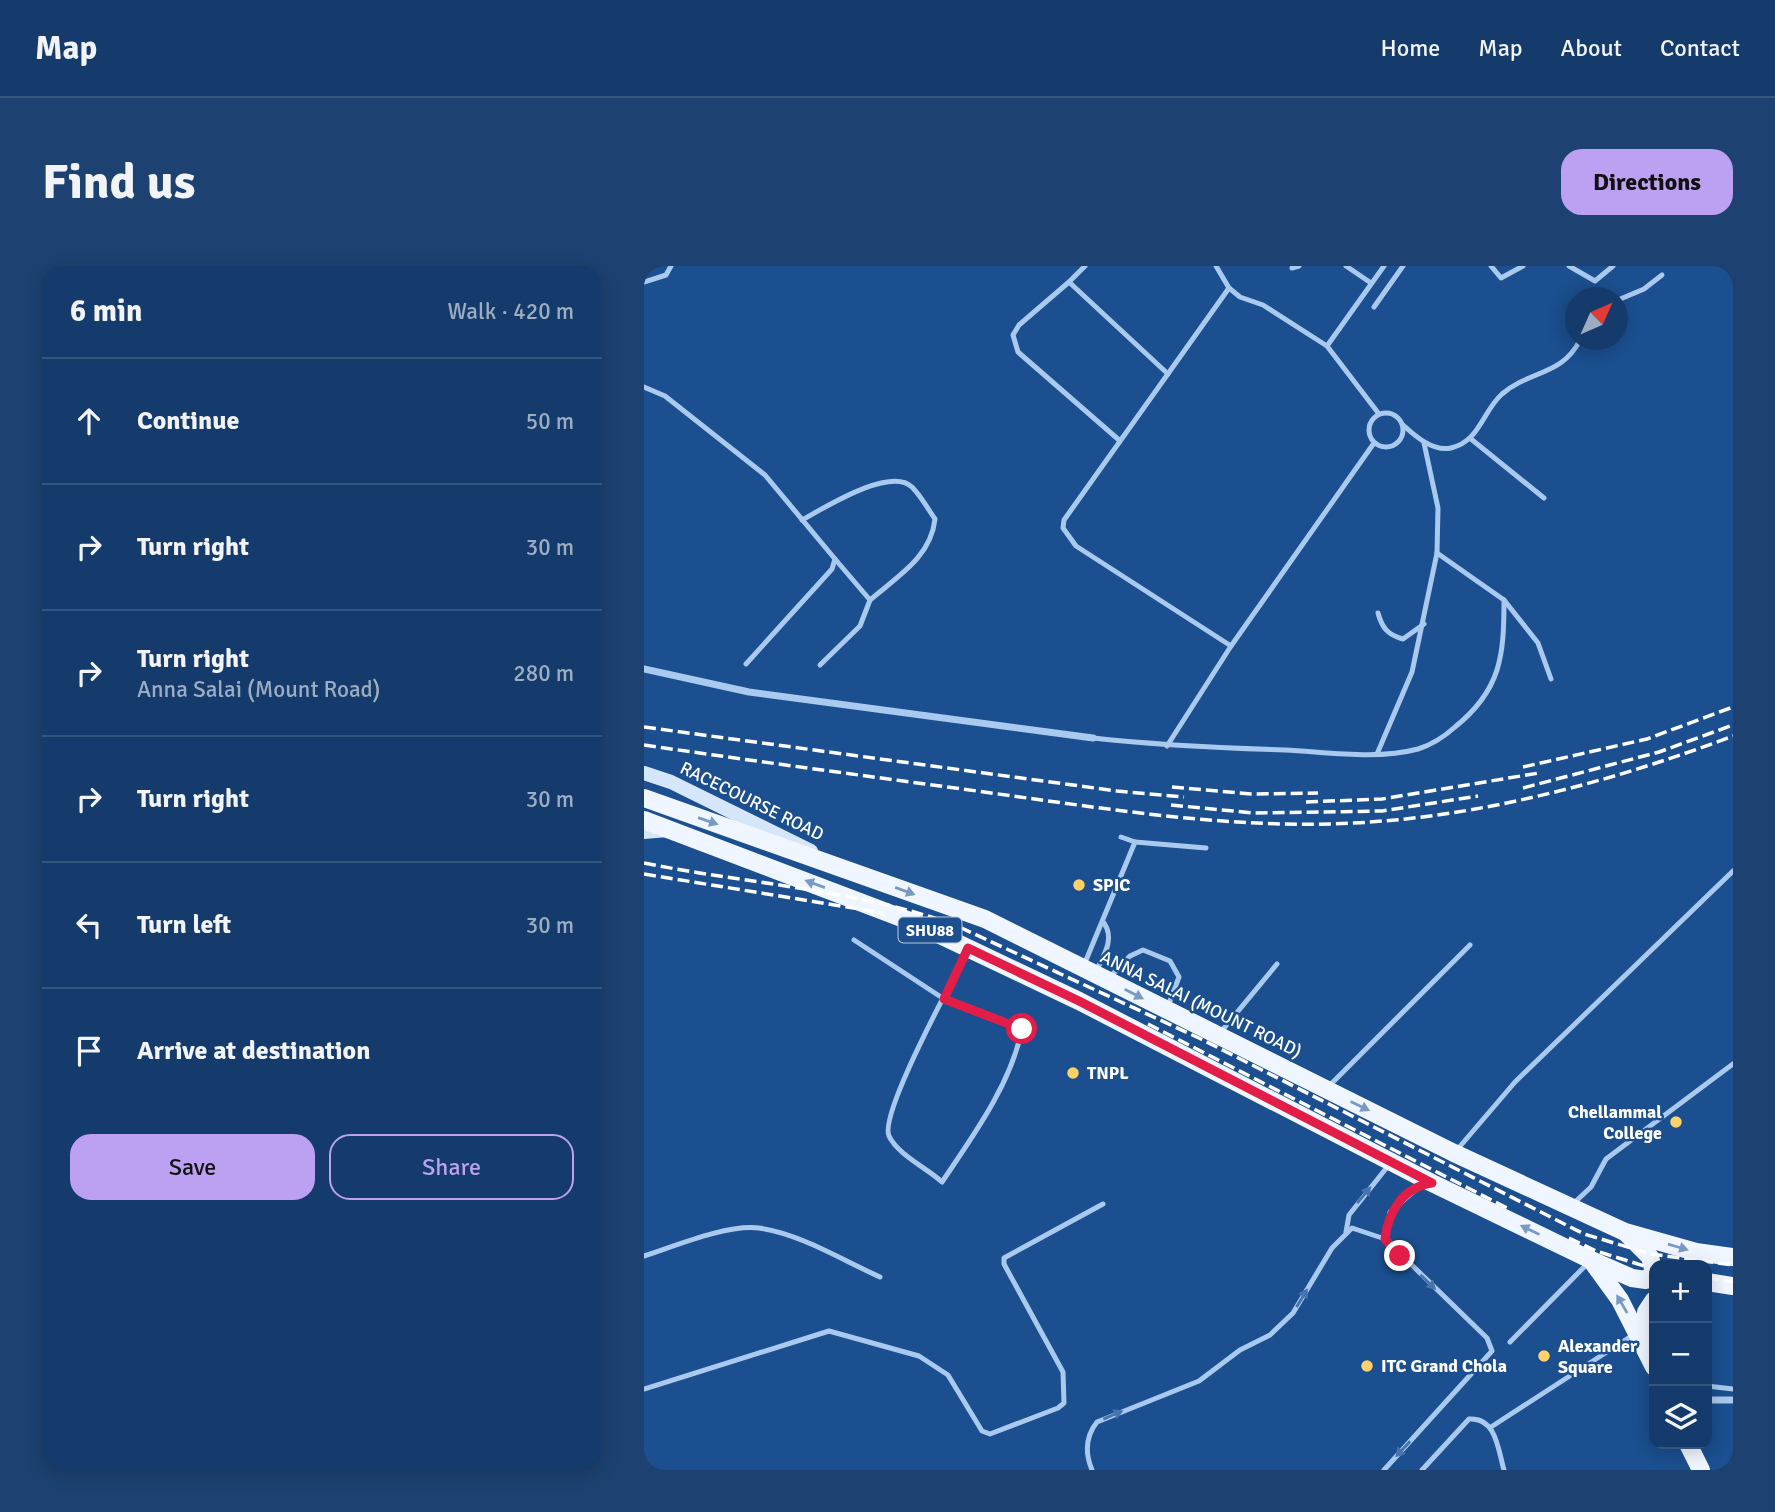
<!DOCTYPE html>
<html lang="en">
<head>
<meta charset="utf-8">
<style>
  body { margin:0; font-family:Signika,sans-serif; background:#1d4271; color:#f1f3f6 }
  .controls { position:absolute; right:21px; bottom:21px; display:grid; overflow:hidden; border-radius:14px; box-shadow:0 4px 18px #0003 }
  .controls button { width:63px; height:63px; display:grid; place-items:center; padding:0; border:0; border-bottom:2px solid #33557e; background:#143b6b; color:#f1f3f6; font:35px sans-serif }
  .compass { position:absolute; left:921px; top:21px; width:63px; height:63px; border-radius:50%; background:#143b6b; box-shadow:0 4px 18px #0003; rotate:45deg }
  .stop { position:absolute; width:21px; height:21px; margin:-16px; border:5px solid #e11d48; border-radius:50%; background:#fff }
  .stop.end { background:#e11d48; border-color:#fff; box-shadow:0 2px 7px #0008 }
  .list { margin:0; padding:0; list-style:none }
  h2 { display:flex; justify-content:space-between; align-items:center; height:91px; margin:0; padding:0 28px; font-size:30px }
  h2 small { font-size:23px; font-weight:400; color:#9dadc1 }
  .list li { display:grid; grid-template-columns:46px 1fr auto; gap:21px; align-items:center; box-sizing:border-box; height:126px; padding:0 28px; border-top:2px solid #33557e }
  .list b { display:block; font-size:26px; white-space:nowrap }
  .list p { margin:0; font-size:23px; white-space:nowrap; color:#9dadc1 }
  .list em { font-size:23px; font-style:normal; color:#9dadc1 }
  .actions { display:flex; gap:14px; padding:21px 28px }
  .actions a { flex:1; padding:16px 0; border:2px solid #bca0f2; border-radius:21px; text-align:center; font-size:24px; color:#bca0f2 }
  .actions .main { background:#bca0f2; color:#111 }
  .icon { flex:none; width:38px; height:38px; fill:none; stroke:currentColor; stroke-width:2; stroke-linecap:round; stroke-linejoin:round }
  .map { position:relative; flex:none; width:1089px; height:1204px; overflow:hidden; border-radius:21px }
  header { display:flex; align-items:center; gap:42px; box-sizing:border-box; height:98px; padding:0 35px; background:#143b6b; border-bottom:2px solid #33557e }
  header strong { font-size:33px }
  nav { display:flex; gap:38px; margin-inline-start:auto; font-size:24px }
  .intro { display:flex; align-items:center; justify-content:space-between; box-sizing:border-box; height:168px; padding:0 42px }
  h1 { margin:0; font-size:49px }
  .button { padding:18px 32px; border-radius:21px; background:#bca0f2; color:#111; font-size:24px; font-weight:700 }
  main { display:flex; gap:42px; padding:0 42px }
  aside { flex:1; background:#143b6b; border-radius:21px; box-shadow:0 4px 18px #0003 }
  .map>svg:first-child { display:block }
  .lines { fill:none; stroke-linecap:round; stroke-linejoin:round }
  .lane { stroke:#a9c9ee; stroke-width:5 }
  .street { stroke:#a9c9ee; stroke-width:7 }
  .secondary { stroke:#d6e6fa; stroke-width:14 }
  .primary { stroke:#f0f6ff; stroke-width:18 }
  .rail { stroke:#fff; stroke-width:3.5; stroke-dasharray:12 5; stroke-linecap:butt }
  .oneway { fill:#7b9ac1 }
  .oneway2 { fill:#4674ac }
  .route { stroke:#e11d48; stroke-width:9 }
  .poi-dot { fill:#ffd166; stroke:#1b4f8f; stroke-width:2.5 }
  .labels { text-anchor:middle; stroke-width:5; stroke-linejoin:round; paint-order:stroke }
  .shield { fill:#1b4f8f; stroke:#bbcadd; stroke-width:2 }
  .shield-label { font-size:16px; font-weight:bold; fill:#fff }
  .street-label { font-size:18px; fill:#fff; stroke:#1b4f8f }
  .poi-label { font-size:18px; font-weight:bold; fill:#fff; stroke:#1b4f8f; text-anchor:start }
</style>
</head>
<body>
<header>
<strong>Map</strong>
<nav><a>Home</a><a>Map</a><a>About</a><a>Contact</a></nav>
</header>
<div class="intro"><h1>Find us</h1><a class="button">Directions</a></div>
<main>
<aside>
<h2>6 min<small>Walk · 420 m</small></h2>
<ul class="list">
<li><svg class="icon" aria-label="ahead" viewBox="0 0 24 24"><path d="M12 20V5M6 11l6-6 6 6"/></svg><div><b>Continue</b></div><em>50 m</em></li>
<li><svg class="icon" aria-label="right" viewBox="0 0 24 24"><path d="M7 20v-9h11M14 6l5 5-5 5"/></svg><div><b>Turn right</b></div><em>30 m</em></li>
<li><svg class="icon" aria-label="right" viewBox="0 0 24 24"><path d="M7 20v-9h11M14 6l5 5-5 5"/></svg><div><b>Turn right</b><p>Anna Salai (Mount Road)</p></div><em>280 m</em></li>
<li><svg class="icon" aria-label="right" viewBox="0 0 24 24"><path d="M7 20v-9h11M14 6l5 5-5 5"/></svg><div><b>Turn right</b></div><em>30 m</em></li>
<li><svg class="icon" aria-label="left" viewBox="0 0 24 24"><path d="M17 20v-9H6M10 6l-5 5 5 5"/></svg><div><b>Turn left</b></div><em>30 m</em></li>
<li><svg class="icon" aria-label="arrive" viewBox="0 0 24 24"><path d="M6 21V4h12l-3 4 3 4H6"/></svg><div><b>Arrive at destination</b></div></li>
</ul>
<div class="actions"><a class="main">Save</a><a>Share</a></div>
</aside>
<div class="map">
<svg width="1089" height="1204" viewBox="0 0 1089 1204">
  <rect width="100%" height="100%" fill="#1b4f8f"/>
  <g class="lines">
    <g class="lane">
      <polyline points="441,0 425,16 524,108"/>
      <polyline points="572,0 585,22 596,31 619,39 683,80 735,148"/>
      <polyline points="702,0 727,17"/>
      <polyline points="847,0 857,12 879,0"/>
      <polyline points="925,0 951,15 969,0"/>
      <polyline points="648,2 655,0"/>
      <polyline points="0,16 22,9 27,0"/>
      <polyline points="425,16 375,59 369,69 374,86 475,174"/>
      <polyline points="585,22 420,254 419,262 432,280 587,380"/>
      <polyline points="974,34 1000,23 1018,9"/>
      <polyline points="730,41 759,0"/>
      <polyline points="683,80 740,0"/>
      <polyline points="0,121 21,130 121,209 191,293 188,303 102,398"/>
      <circle cx="742" cy="164" r="17"/>
      <path d="M759,159C771,170 789,186 807,182C836,175 838,146 858,128C886,104 918,110 936,74"/>
      <polyline points="827,173 900,232"/>
      <path d="M158,254C180,242 246,200 268,221C277,230 284,243 291,253C287,291 254,310 226,334L191,293"/>
      <polyline points="860,334 894,377 907,413"/>
      <path d="M734,347C738,362 744,369 759,373L780,358"/>
      <polyline points="176,399 216,360 226,334"/>
      <path d="M449,472C513,479 576,482 641,484C683,486 733,494 774,483C787,479 801,470 811,461C857,424 860,390 860,334L793,287"/>
      <polyline points="523,480 587,380 730,177"/>
      <polyline points="733,488 768,406 793,287 794,242 780,177"/>
      <polyline points="477,571 491,576 562,582"/>
      <path d="M210,674L300,733L378,763C367,818 329,870 298,916C283,902 254,889 245,870C235,848 309,714 323,685"/>
      <polyline points="440,699 491,576"/>
      <path d="M452,705C460,689 471,673 460,657"/>
      <polyline points="465,712 486,690 499,684 526,695 535,711 524,740"/>
      <polyline points="576,767 633,698"/>
      <polyline points="684,821 826,679"/>
      <polyline points="812,885 871,816 1089,605"/>
      <polyline points="930,937 947,921 962,893 1089,798"/>
      <polyline points="702,966 705,949 744,900"/>
      <path d="M0,990C31,980 83,958 115,962C157,968 198,994 236,1011"/>
      <polyline points="866,1076 945,996"/>
      <polyline points="1063,1120 1089,1123"/>
      <polyline points="0,1123 185,1065 275,1090 304,1109 338,1165 346,1168 414,1142 420,1137 419,1106 360,998 360,992 459,938"/>
      <polyline points="847,1161 989,1069"/>
      <path d="M448,1204C441,1187 441,1171 453,1156L555,1115L596,1084L626,1069L649,1047L688,982L708,962L741,973"/>
      <polyline points="740,1204 848,1085 843,1072 741,973 746,946 778,918"/>
      <path d="M778,1204L825,1153C852,1151 854,1183 860,1204"/>
    </g>
    <g class="street">
      <polyline points="0,403 105,426 449,472"/>
      <polyline points="1063,1134 1089,1134"/>
    </g>
    <g class="secondary">
      <polyline points="0,507 27,516 167,585"/>
      <polyline points="0,566 24,564"/>
    </g>
    <g class="primary">
      <polyline points="0,532 341,653 810,887 981,966 1052,986 1089,991"/>
      <polyline points="0,554 271,657 435,735 788,917 947,994 988,1012 1002,1014 1010,1006 1006,991 983,968"/>
      <polyline points="947,994 976,1034 1010,1101"/>
      <polyline points="1063,1016 1089,1020"/>
      <polyline points="1001,1079 1002,1046 1010,1034"/>
      <polyline points="1044,1178 1057,1204"/>
    </g>
    <g class="rail">
      <polyline points="0,461 473,525 540,531"/>
      <path d="M0,479C123,497 246,513 369,530C491,547 616,566 739,555C855,546 981,511 1089,470"/>
      <polyline points="879,501 1003,473 1089,441"/>
      <polyline points="528,521 607,528 674,527"/>
      <polyline points="879,522 1015,486 1089,459"/>
      <polyline points="662,536 738,533 895,507"/>
      <polyline points="527,539 610,547 738,545 834,530"/>
      <path d="M0,597C104,618 211,623 311,659L557,773L940,968L1007,988L1089,999"/>
      <polyline points="0,608 240,647"/>
      <polyline points="504,758 865,943"/>
      <polyline points="925,972 952,985 1010,1003"/>
      <polyline points="1063,1012 1089,1016"/>
    </g>
  </g>
  <defs><path id="oneway-solid" d="M-6-.8H1V-3.2L6.5 0L1 3.2V.8H-6Z" transform="scale(1.75)"/></defs>
  <g class="oneway">
    <use href="#oneway-solid" transform="translate(64 555) rotate(19)"/>
    <use href="#oneway-solid" transform="translate(171 618) rotate(-160)"/>
    <use href="#oneway-solid" transform="translate(261 625) rotate(20)"/>
    <use href="#oneway-solid" transform="translate(490 728) rotate(27)"/>
    <use href="#oneway-solid" transform="translate(716 840) rotate(26)"/>
    <use href="#oneway-solid" transform="translate(886 964) rotate(-154)"/>
    <use href="#oneway-solid" transform="translate(1034 981) rotate(16)"/>
    <use href="#oneway-solid" transform="translate(978 1038) rotate(-120)"/>
  </g>
  <g class="oneway2">
    <use href="#oneway-solid" transform="translate(720 929) rotate(-50)"/>
    <use href="#oneway-solid" transform="translate(784 1016) rotate(44)"/>
    <use href="#oneway-solid" transform="translate(658 1032) rotate(-59)"/>
    <use href="#oneway-solid" transform="translate(469 1149) rotate(-23)"/>
    <use href="#oneway-solid" transform="translate(759 1183) rotate(133)"/>
  </g>
  <g class="lines">
    <path class="route" d="M378,763L300,733L324,682L435,735L788,917C759,921 744,946 741,973L756,990"/>
  </g>
  <g class="poi-dot">
    <circle cx="435" cy="619" r="7"/>
    <circle cx="429" cy="807" r="7"/>
    <circle cx="1032" cy="856" r="7"/>
    <circle cx="900" cy="1090" r="7"/>
    <circle cx="723" cy="1100" r="7"/>
  </g>
  <g class="labels">
    <rect class="shield" x="254.5" y="651.5" width="63" height="25" rx="5"/>
    <g class="shield-label">
      <text x="286" y="670">SHU88</text>
    </g>
    <g class="street-label">
      <text transform="translate(108 535) rotate(26)" y="6">RACECOURSE ROAD</text>
      <text transform="translate(557 738) rotate(26)" y="6">ANNA SALAI (MOUNT ROAD)</text>
    </g>
    <g class="poi-label">
      <text x="449" y="625">SPIC</text>
      <text x="443" y="813">TNPL</text>
      <text x="1018" y="852" text-anchor="end">Chellammal<tspan x="1018" dy="21">College</tspan></text>
      <text x="914" y="1086">Alexander<tspan x="914" dy="21">Square</tspan></text>
      <text x="737" y="1106">ITC Grand Chola</text>
    </g>
  </g>
</svg>
<div class="controls">
<button>+</button>
<button>−</button>
<button><svg class="icon" aria-label="layers" viewBox="0 0 24 24"><path d="M12 4l9 5-9 5-9-5zM3 14l9 5 9-5"/></svg></button>
</div>
<svg class="compass" viewBox="-18 -18 36 36"><path d="M0-13l5 13h-10z" fill="#e53935"/><path d="M0 13l5-13h-10z" fill="#9dadc1"/></svg>
<div class="stop" style="left:378px;top:763px"></div>
<div class="stop end" style="left:756px;top:990px"></div>
</div>
</main>
</body>
</html>
